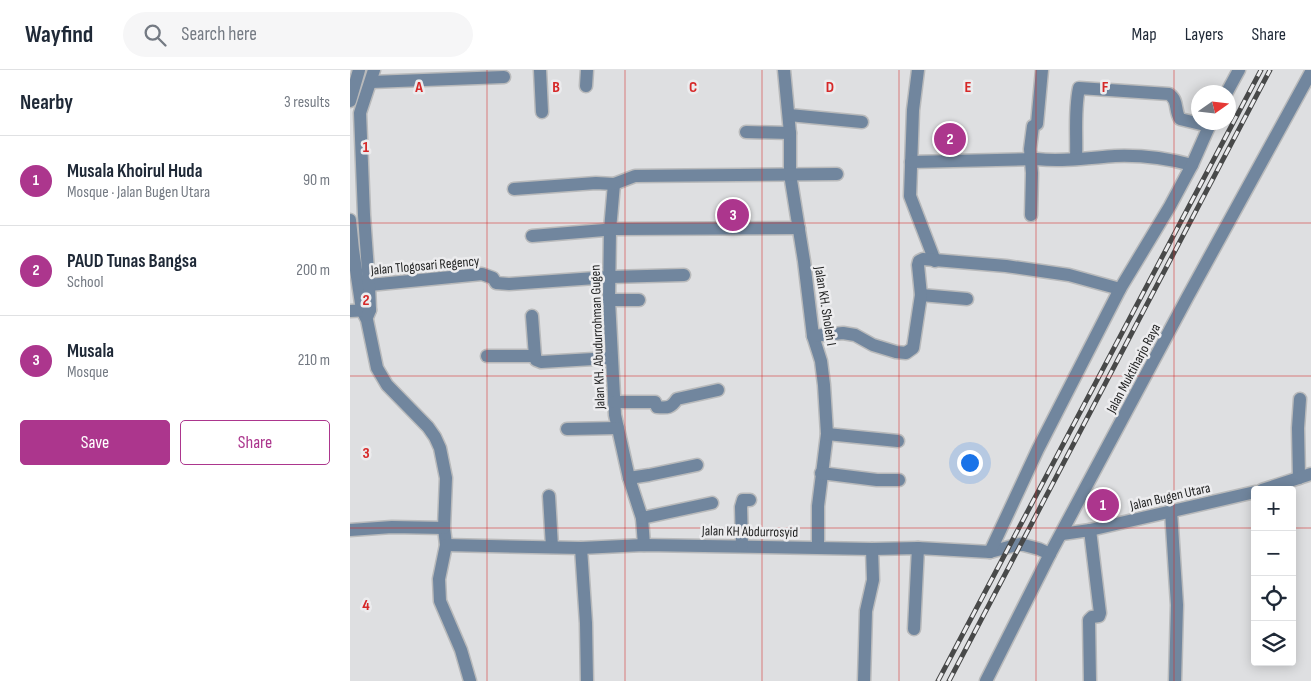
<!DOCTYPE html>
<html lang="en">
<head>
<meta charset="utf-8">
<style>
  body { margin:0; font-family:"Sofia Sans Condensed",sans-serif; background:#f6f6f7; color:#1f2937 }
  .controls { position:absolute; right:15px; bottom:15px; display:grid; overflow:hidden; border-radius:5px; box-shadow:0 2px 12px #0003 }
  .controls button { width:45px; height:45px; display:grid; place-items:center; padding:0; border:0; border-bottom:1px solid #e0e1e3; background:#fff; color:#1f2937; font:25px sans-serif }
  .compass { position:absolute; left:841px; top:15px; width:45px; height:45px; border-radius:50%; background:#fff; box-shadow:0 2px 12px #0003; rotate:76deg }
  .you { position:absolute; left:619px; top:392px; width:18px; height:18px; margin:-12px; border:4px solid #fff; border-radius:50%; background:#1a73e8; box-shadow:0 0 0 8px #1a73e833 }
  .badge { display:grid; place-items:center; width:32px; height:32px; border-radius:50%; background:#ac368d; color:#fff; font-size:16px; font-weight:700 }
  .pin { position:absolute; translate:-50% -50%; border:2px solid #fff; box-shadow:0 1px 5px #0006 }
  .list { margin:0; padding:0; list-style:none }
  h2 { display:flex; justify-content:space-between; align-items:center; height:65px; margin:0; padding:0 20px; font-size:21px }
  h2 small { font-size:16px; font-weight:400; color:#747a83 }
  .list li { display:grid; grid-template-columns:32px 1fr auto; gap:15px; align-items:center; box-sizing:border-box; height:90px; padding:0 20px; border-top:1px solid #e0e1e3 }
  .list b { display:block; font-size:19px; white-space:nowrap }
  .list p { margin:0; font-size:16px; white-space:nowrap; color:#747a83 }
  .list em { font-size:16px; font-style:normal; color:#747a83 }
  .actions { display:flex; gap:10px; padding:15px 20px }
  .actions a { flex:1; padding:11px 0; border:1px solid #ac368d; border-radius:5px; text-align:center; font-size:18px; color:#ac368d }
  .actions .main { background:#ac368d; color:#fff }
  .icon { flex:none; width:28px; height:28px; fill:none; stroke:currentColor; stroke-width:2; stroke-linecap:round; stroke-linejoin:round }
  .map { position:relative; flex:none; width:961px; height:611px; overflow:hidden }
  header { display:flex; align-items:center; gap:30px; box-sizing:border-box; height:70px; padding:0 25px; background:#fff; border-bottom:1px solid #e0e1e3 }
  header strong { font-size:24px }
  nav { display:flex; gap:28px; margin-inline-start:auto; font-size:18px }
  .search { width:350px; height:45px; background:#f6f6f7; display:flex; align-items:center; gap:12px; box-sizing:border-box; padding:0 18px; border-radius:28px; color:#747a83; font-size:19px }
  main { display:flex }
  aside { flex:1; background:#fff }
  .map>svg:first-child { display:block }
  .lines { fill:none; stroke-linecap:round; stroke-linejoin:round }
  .minor-casing { stroke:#b9babb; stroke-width:15 }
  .minor { stroke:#71869e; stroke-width:12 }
  .rail-casing { stroke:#484949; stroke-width:5 }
  .rail { stroke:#ececee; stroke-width:3; stroke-dasharray:9; stroke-linecap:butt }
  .grid { fill:none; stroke:#d62828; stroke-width:1; stroke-opacity:0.55 }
  .labels { text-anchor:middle; stroke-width:5; stroke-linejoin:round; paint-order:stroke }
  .street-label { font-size:14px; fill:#242525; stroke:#ececee }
  .grid-label { font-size:16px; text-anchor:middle; font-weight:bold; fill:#d62828; stroke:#ececee; stroke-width:5; stroke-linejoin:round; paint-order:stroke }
</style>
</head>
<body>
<header>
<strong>Wayfind</strong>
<div class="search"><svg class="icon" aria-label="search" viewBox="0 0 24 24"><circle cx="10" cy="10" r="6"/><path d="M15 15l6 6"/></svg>Search here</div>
<nav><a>Map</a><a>Layers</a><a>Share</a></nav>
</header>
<main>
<aside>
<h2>Nearby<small>3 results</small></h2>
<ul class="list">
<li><span class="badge">1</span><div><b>Musala Khoirul Huda</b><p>Mosque · Jalan Bugen Utara</p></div><em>90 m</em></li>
<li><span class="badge">2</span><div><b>PAUD Tunas Bangsa</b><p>School</p></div><em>200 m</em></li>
<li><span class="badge">3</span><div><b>Musala</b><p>Mosque</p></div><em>210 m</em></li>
</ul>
<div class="actions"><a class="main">Save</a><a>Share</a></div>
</aside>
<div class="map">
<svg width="961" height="611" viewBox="0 0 961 611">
  <rect width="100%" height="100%" fill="#dedfe1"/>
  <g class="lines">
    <defs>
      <g id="minor">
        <polyline points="190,0 192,42"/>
        <polyline points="434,0 440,63 440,104 454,191 463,266 471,291 474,315 477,364 468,436 468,477"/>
        <polyline points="568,0 563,40 560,126 585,191"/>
        <polyline points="21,12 154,7"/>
        <polyline points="236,16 237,0"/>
        <polyline points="877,22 889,0"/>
        <polyline points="0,31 9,0"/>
        <polyline points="439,45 512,52"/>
        <polyline points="396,62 440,63"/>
        <path d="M726,89C727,65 724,42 729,18L819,24C829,31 824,40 830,49L859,56"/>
        <path d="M561,92L687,89C713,92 739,88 765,86C792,85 816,88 842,95"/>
        <polyline points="264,114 260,160 259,230 265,345 279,408 292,448 294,475"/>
        <polyline points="164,119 246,113 264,114 285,106 487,104"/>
        <polyline points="681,145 682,103 680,79 683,56 687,54 692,0"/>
        <polyline points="0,150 3,180 12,240 17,250 27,298 37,315 78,357 85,367 90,378 96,408 94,458 96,475 89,509 90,531 111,580 120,611"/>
        <polyline points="182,166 266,159 449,158"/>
        <polyline points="9,216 132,204 143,208 146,213 159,214 260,207 334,205"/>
        <polyline points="571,225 617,229"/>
        <polyline points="259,230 289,230"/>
        <polyline points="0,241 20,240"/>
        <polyline points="18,245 20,240 19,215 14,145 10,43 24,0"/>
        <polyline points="182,246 185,286 186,290 191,292 261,288"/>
        <polyline points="463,266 493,263 505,265 523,275 546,282 556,283 563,278 571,225 568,195 569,191 573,189 656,196 719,205 770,219"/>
        <polyline points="137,286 185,286"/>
        <path d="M264,332H305L307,337C318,338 321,338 327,329L368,320"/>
        <polyline points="217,359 268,358"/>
        <polyline points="477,364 548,371"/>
        <polyline points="471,403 527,410 549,410"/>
        <polyline points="279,408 299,405 347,395"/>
        <polyline points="949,408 948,358 950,329"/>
        <polyline points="912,420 961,404"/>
        <polyline points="199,426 202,477"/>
        <polyline points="821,441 827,535 825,611"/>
        <polyline points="292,448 362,433"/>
        <polyline points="0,460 42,457 94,458"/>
        <polyline points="712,464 740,460 905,422"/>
        <polyline points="96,475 231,478 294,475 522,479 568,478 640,482 670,474 689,479 700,484"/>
        <polyline points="392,476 391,437 393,430 400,430"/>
        <polyline points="231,478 236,553 237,611"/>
        <polyline points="640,482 688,379 770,219 820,136 842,95 861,52"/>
        <polyline points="564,559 568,478"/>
        <polyline points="514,611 516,541 523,510 522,479"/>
        <polyline points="636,611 700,484 837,228 961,2"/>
        <polyline points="740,611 739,550 742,547 749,546 750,543 740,460"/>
      </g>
    </defs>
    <use href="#minor" class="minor-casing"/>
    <use href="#minor" class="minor"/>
    <defs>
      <g id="rail">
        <polyline points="588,611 911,0"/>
        <polyline points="599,611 920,0"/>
      </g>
    </defs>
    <use href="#rail" class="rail-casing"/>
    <use href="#rail" class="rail"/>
  </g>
  <path class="grid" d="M137,0V611M275,0V611M412,0V611M549,0V611M686,0V611M824,0V611M0,153H961M0,306H961M0,458H905M942,458H961"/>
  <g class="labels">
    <g class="street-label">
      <text transform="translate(75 195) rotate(-5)" y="5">Jalan Tlogosari Regency</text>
      <text transform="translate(476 236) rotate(81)" y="5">Jalan KH. Sholeh I</text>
      <text transform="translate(247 267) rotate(-92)" y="5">Jalan KH. Abudurrohman Gugen</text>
      <text transform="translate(783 298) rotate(-62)" y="5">Jalan Muktiharjo Raya</text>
      <text transform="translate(820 426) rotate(-13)" y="5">Jalan Bugen Utara</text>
      <text transform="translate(400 461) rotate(1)" y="5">Jalan KH Abdurrosyid</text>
    </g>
  </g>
  <g class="grid-label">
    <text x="69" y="22">A</text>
    <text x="206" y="22">B</text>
    <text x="343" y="22">C</text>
    <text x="480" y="22">D</text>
    <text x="618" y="22">E</text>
    <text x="755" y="22">F</text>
    <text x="16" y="82">1</text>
    <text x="16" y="235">2</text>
    <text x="16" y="388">3</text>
    <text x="16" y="540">4</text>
  </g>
</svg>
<div class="controls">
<button>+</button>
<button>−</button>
<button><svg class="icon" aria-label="locate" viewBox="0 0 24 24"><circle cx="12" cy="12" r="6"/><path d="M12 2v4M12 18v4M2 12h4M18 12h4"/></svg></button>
<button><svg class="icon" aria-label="layers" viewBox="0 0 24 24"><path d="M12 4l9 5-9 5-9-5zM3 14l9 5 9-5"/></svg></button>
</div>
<svg class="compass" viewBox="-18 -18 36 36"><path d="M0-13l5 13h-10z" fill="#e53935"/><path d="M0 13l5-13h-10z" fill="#747a83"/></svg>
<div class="you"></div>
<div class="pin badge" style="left:753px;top:435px">1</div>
<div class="pin badge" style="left:600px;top:69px">2</div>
<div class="pin badge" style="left:383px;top:145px">3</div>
</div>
</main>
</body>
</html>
